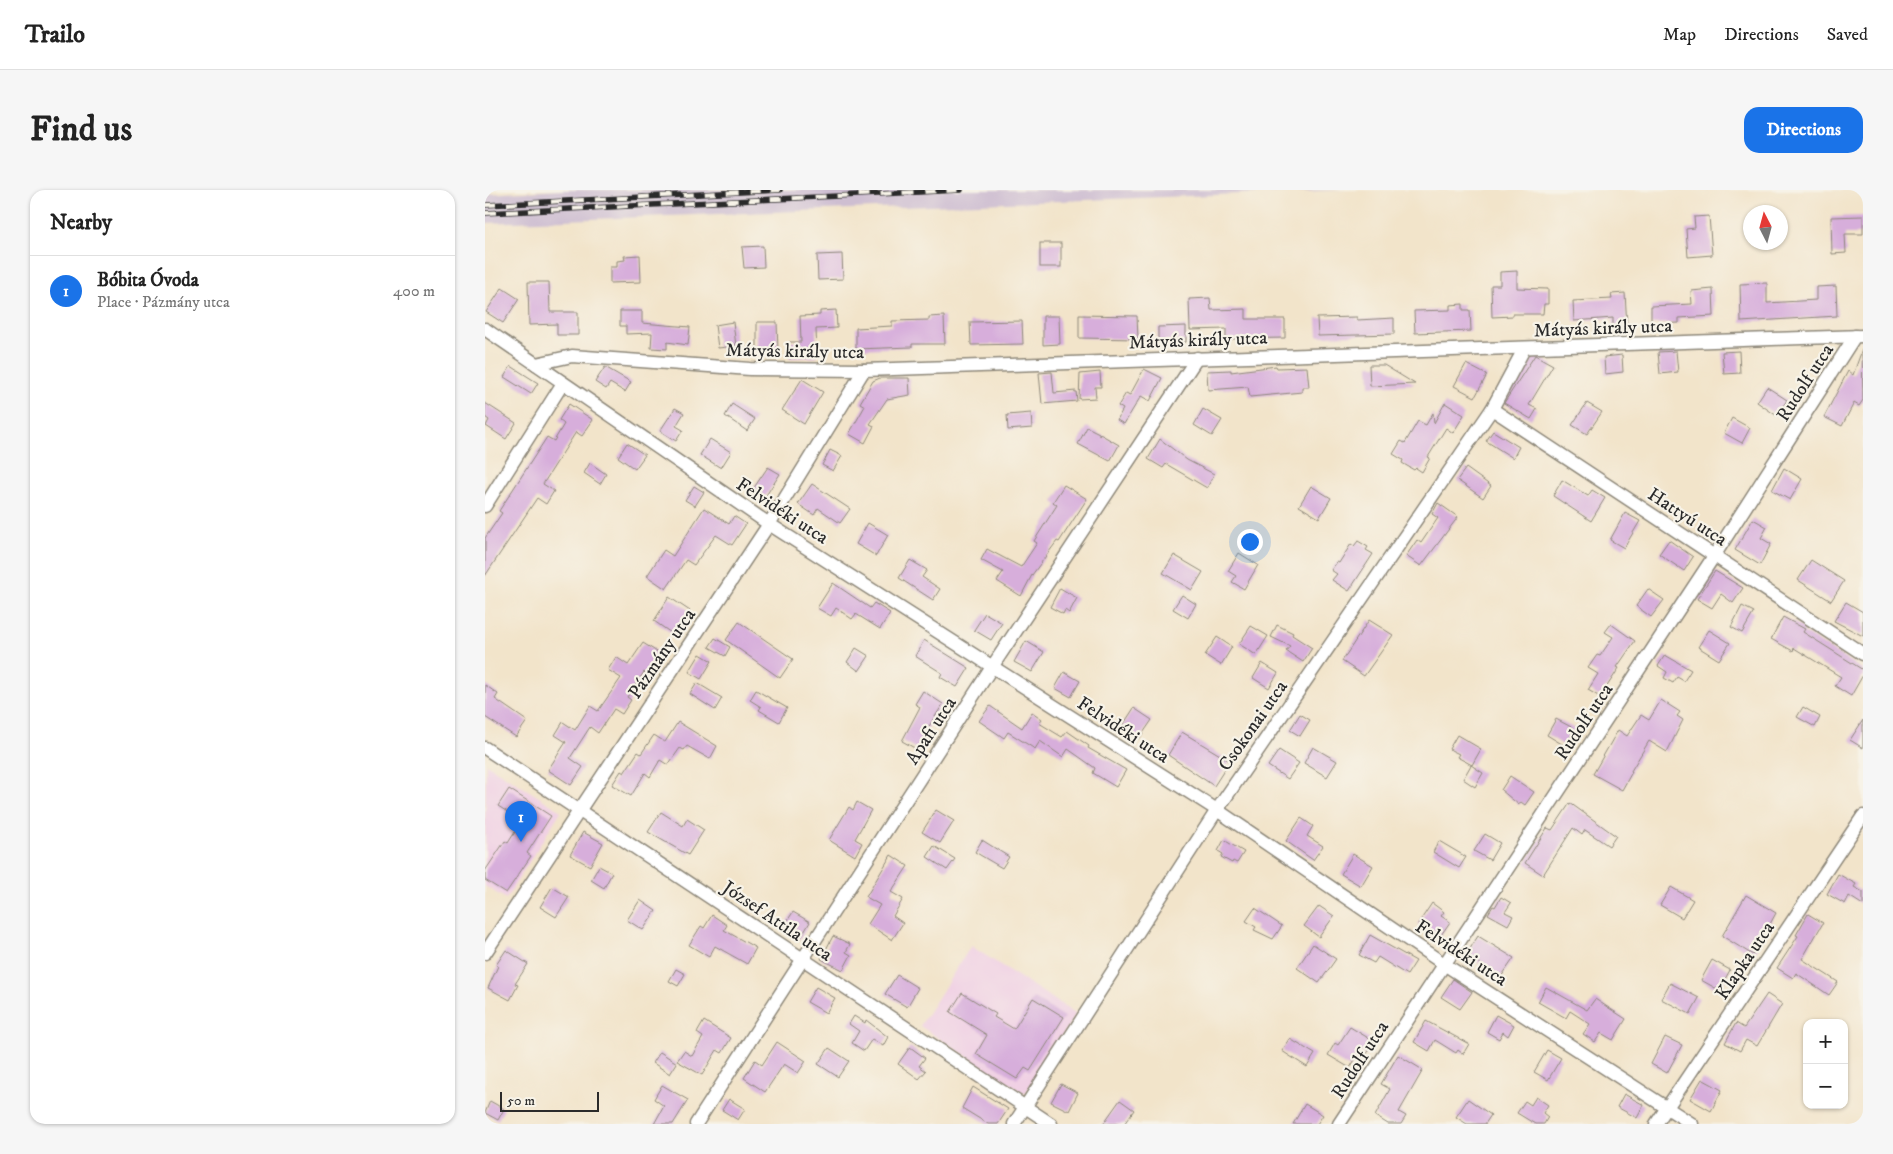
<!DOCTYPE html>
<html lang="en">
<head>
<meta charset="utf-8">
<style>
  body { margin:0; font-family:"IM FELL DW Pica",serif; background:#f6f6f6; color:#222 }
  .controls { position:absolute; right:15px; bottom:15px; display:grid; overflow:hidden; border-radius:10px; box-shadow:0 1px 4px #0004 }
  .controls button { width:45px; height:45px; display:grid; place-items:center; padding:0; border:0; border-bottom:1px solid #e0e0e0; background:#fff; color:#222; font:25px sans-serif }
  .compass { position:absolute; left:1258px; top:15px; width:45px; height:45px; border-radius:50%; background:#fff; box-shadow:0 1px 4px #0004; rotate:354deg }
  .scale { position:absolute; left:15px; bottom:12px; width:99px; box-sizing:border-box; padding-left:5px; border:2px solid #2b2b2b; border-top:0; font-size:14px; line-height:18px; white-space:nowrap; color:#2b2b2b; -webkit-text-stroke:4px #f7f3e8; paint-order:stroke }
  .you { position:absolute; left:764px; top:351px; width:18px; height:18px; margin:-12px; border:4px solid #fff; border-radius:50%; background:#1a73e8; box-shadow:0 0 0 8px #1a73e833 }
  .badge { display:grid; place-items:center; width:32px; height:32px; border-radius:50%; background:#1a73e8; color:#fff; font-size:16px; font-weight:700 }
  .pin { position:absolute; translate:-50% -41px; filter:drop-shadow(0 1px 2px #0008) }
  .pin::after { content:''; position:absolute; top:26px; width:18px; height:15px; background:inherit; clip-path:polygon(0 0,100% 0,50% 100%) }
  .list { margin:0; padding:0; list-style:none }
  h2 { display:flex; justify-content:space-between; align-items:center; height:65px; margin:0; padding:0 20px; font-size:21px }
  h2 small { font-size:16px; font-weight:400; color:#767676 }
  .list li { display:grid; grid-template-columns:32px 1fr auto; gap:15px; align-items:center; box-sizing:border-box; height:70px; padding:0 20px; border-top:1px solid #e0e0e0 }
  .list b { display:block; font-size:19px; white-space:nowrap }
  .list p { margin:0; font-size:16px; white-space:nowrap; color:#767676 }
  .list em { font-size:16px; font-style:normal; color:#767676 }
  .map { position:relative; flex:none; width:1378px; height:934px; overflow:hidden; border-radius:15px }
  header { display:flex; align-items:center; gap:30px; box-sizing:border-box; height:70px; padding:0 25px; background:#fff; border-bottom:1px solid #e0e0e0 }
  header strong { font-size:24px }
  nav { display:flex; gap:28px; margin-inline-start:auto; font-size:18px }
  .intro { display:flex; align-items:center; justify-content:space-between; box-sizing:border-box; height:120px; padding:0 30px }
  h1 { margin:0; font-size:35px }
  .button { padding:12px 22px; border-radius:15px; background:#1a73e8; color:#fff; font-size:18px; font-weight:700 }
  main { display:flex; gap:30px; padding:0 30px }
  aside { flex:1; background:#fff; border-radius:15px; box-shadow:0 1px 4px #0004 }
  .map>svg:first-child { display:block }
  .built { fill:#f0d0e4 }
  .industrial { fill:#cebed1 }
  .building { fill:#d7aedb }
  .lines { fill:none; stroke-linecap:round; stroke-linejoin:round }
  .minor-casing { stroke:#8e887a; stroke-width:15 }
  .minor { stroke:#fff; stroke-width:12 }
  .rail-casing { stroke:#2b2b2b; stroke-width:5.5 }
  .rail { stroke:#f7f3e8; stroke-width:4; stroke-dasharray:11; stroke-linecap:butt }
  .labels { text-anchor:middle; stroke-width:4.5; stroke-linejoin:round; paint-order:stroke }
  .street-label { font-size:19px; fill:#2b2b2b; stroke:#f7f3e8 }
</style>
</head>
<body>
<header>
<strong>Trailo</strong>
<nav><a>Map</a><a>Directions</a><a>Saved</a></nav>
</header>
<div class="intro"><h1>Find us</h1><a class="button">Directions</a></div>
<main>
<aside>
<h2>Nearby<small></small></h2>
<ul class="list">
<li><span class="badge">1</span><div><b>Bóbita Óvoda</b><p>Place · Pázmány utca</p></div><em>400 m</em></li>
</ul>
</aside>
<div class="map">
<svg width="1378" height="934" viewBox="0 0 1378 934">
  <rect width="100%" height="100%" fill="#f7f3e8"/>
  <filter id="ink" filterUnits="userSpaceOnUse"><feTurbulence type="fractalNoise" baseFrequency=".02" numOctaves="2"/><feDisplacementMap in="SourceGraphic" scale="10" xChannelSelector="R" yChannelSelector="G"/><feConvolveMatrix kernelMatrix="1 2 1 2 8 2 1 2 1" color-interpolation-filters="sRGB"/></filter>
  <filter id="wash" filterUnits="userSpaceOnUse"><feTurbulence type="fractalNoise" baseFrequency=".0096" numOctaves="4" result="noise"/><feDisplacementMap in="SourceGraphic" scale="20" xChannelSelector="R" yChannelSelector="G"/><feGaussianBlur stdDeviation="1.12" result="paint"/><feColorMatrix in="noise" values="0 0 0 0 0 0 0 0 0 0 0 0 0 0 0 0 0 1.4 0 .05"/><feComposite in="paint" operator="in"/></filter>
  <g filter="url(#wash)">
    <rect width="100%" height="100%" fill="#f2e4ca"/>
    <g class="built">
      <polygon points="1,574 76,621 21,709 0,696"/>
      <polygon points="486,756 591,824 540,904 435,836"/>
    </g>
    <polygon class="industrial" points="80,0 860,0 0,33 0,4"/>
    <g id="blocks">
      <g class="building">
        <polygon points="1224,26 1227,65 1203,67 1201,39 1210,38 1209,27"/>
        <polygon points="1378,26 1378,44 1360,44 1361,63 1347,64 1346,27"/>
        <rect x="555" y="53" width="21" height="24"/>
        <polygon points="278,56 279,77 259,78 257,57"/>
        <polygon points="357,64 358,89 333,90 332,65"/>
        <polygon points="155,65 156,92 125,93 125,77 132,77 132,71 140,70 139,66"/>
        <polygon points="1032,81 1032,98 1063,99 1063,114 1059,114 1058,124 1028,124 1028,126 1007,127 1006,95 1015,95 1015,82"/>
        <polygon points="43,92 64,92 65,122 93,122 93,145 72,145 72,134 44,135"/>
        <polygon points="1282,93 1282,113 1331,110 1331,97 1351,96 1352,126 1256,132 1255,94"/>
        <polygon points="17,98 34,109 18,133 1,122"/>
        <polygon points="1228,99 1229,126 1194,128 1194,133 1166,134 1166,116 1207,114 1206,101"/>
        <polygon points="1140,103 1142,136 1128,136 1128,128 1089,131 1088,111 1127,109 1126,104"/>
        <polygon points="725,108 726,120 761,119 761,129 800,129 800,148 741,149 741,139 705,140 704,109"/>
        <polygon points="978,114 978,120 985,120 986,141 930,143 929,121 965,120 965,115"/>
        <polygon points="351,120 352,138 331,139 332,167 304,168 304,152 316,152 315,126 335,125 335,121"/>
        <polygon points="135,121 157,121 157,133 205,137 203,155 182,152 182,159 166,158 167,143 141,144 141,136 135,136"/>
        <polygon points="594,125 652,126 653,149 594,148"/>
        <polygon points="459,126 460,154 427,154 427,157 371,159 371,138 407,136 407,131 444,130 444,127"/>
        <polygon points="558,126 574,126 575,154 558,155"/>
        <polygon points="872,127 872,130 909,128 909,144 833,146 832,128"/>
        <polygon points="537,131 538,154 486,155 485,132"/>
        <polygon points="248,132 251,156 233,158 230,135"/>
        <polygon points="272,132 292,132 293,161 272,161"/>
        <polygon points="701,136 701,152 673,153 673,137"/>
        <polygon points="1377,160 1378,210 1374,216 1369,213 1357,236 1339,227 1363,181 1368,185"/>
        <polygon points="1191,161 1193,182 1175,184 1173,162"/>
        <polygon points="1254,161 1255,183 1239,184 1237,162"/>
        <polygon points="1050,165 1068,175 1044,215 1052,219 1046,229 1019,213"/>
        <polygon points="1137,165 1138,182 1120,184 1119,167"/>
        <polygon points="981,174 1002,185 990,207 969,196"/>
        <polygon points="884,175 899,175 930,194 885,196"/>
        <polygon points="26,176 53,193 46,204 19,187"/>
        <polygon points="791,176 792,178 822,177 824,197 817,197 817,202 765,207 763,197 723,200 722,181 746,180 746,182"/>
        <polygon points="120,177 146,192 140,202 125,193 121,199 110,192"/>
        <polygon points="659,179 677,188 665,211 656,206 639,234 632,230 638,219 633,216 641,203 645,205"/>
        <polygon points="567,182 569,203 591,201 592,211 557,214 554,183"/>
        <polygon points="615,182 616,197 610,197 611,208 594,209 595,184"/>
        <polygon points="395,188 424,188 425,205 402,209 385,234 389,236 380,253 364,244 380,216 375,213 388,191"/>
        <polygon points="317,189 338,202 319,234 297,220"/>
        <polygon points="1282,197 1302,210 1292,226 1272,212"/>
        <polygon points="0,213 31,233 21,249 1,236 4,230 0,227"/>
        <polygon points="960,213 979,225 968,243 961,238 943,267 945,268 937,282 931,278 929,280 917,273 918,270 908,264 916,251 920,253 933,231 941,235 948,223 949,233"/>
        <polygon points="1102,213 1117,222 1102,244 1087,235"/>
        <polygon points="84,214 108,230 97,246 91,242 58,294 69,301 61,314 52,308 0,386 0,348 17,323 14,321 62,247 69,251 79,234 74,230"/>
        <polygon points="247,214 270,229 262,241 240,226"/>
        <polygon points="190,218 199,223 191,236 198,240 191,251 175,241"/>
        <polygon points="718,219 737,230 727,246 709,235"/>
        <polygon points="546,223 547,238 523,240 522,225"/>
        <polygon points="1247,228 1265,238 1257,253 1239,243"/>
        <polygon points="602,237 614,243 614,246 615,244 634,255 625,271 593,254"/>
        <polygon points="1008,241 1034,257 1028,268 1001,251"/>
        <polygon points="225,249 246,262 236,278 215,265"/>
        <polygon points="675,249 702,270 729,284 722,298 681,274 678,278 663,269"/>
        <polygon points="142,253 160,265 150,279 133,267"/>
        <polygon points="345,260 357,266 348,281 337,275"/>
        <polygon points="105,273 121,284 115,294 99,283"/>
        <polygon points="283,277 295,284 280,307 268,299"/>
        <polygon points="981,278 1006,296 998,308 972,290"/>
        <polygon points="1299,278 1317,289 1305,310 1287,300"/>
        <polygon points="1077,290 1103,306 1107,300 1120,308 1106,331 1068,306"/>
        <polygon points="327,294 365,319 355,333 333,318 329,325 313,314"/>
        <polygon points="579,295 602,309 574,352 572,351 547,385 536,406 512,391 518,382 496,370 502,359 536,377 552,353 549,351 572,315 568,312"/>
        <polygon points="209,296 219,302 210,316 200,310"/>
        <polygon points="826,296 846,308 834,328 814,316"/>
        <polygon points="953,313 973,327 936,376 921,366 932,350 936,353 953,328 947,324"/>
        <polygon points="219,318 244,334 249,326 261,334 247,355 231,345 209,375 201,370 181,399 162,386 179,360 188,366"/>
        <polygon points="1140,323 1155,331 1139,358 1125,350"/>
        <polygon points="1268,329 1282,337 1276,348 1286,354 1275,375 1250,360"/>
        <polygon points="383,333 403,345 391,366 371,354"/>
        <polygon points="1184,350 1208,367 1199,381 1174,364"/>
        <polygon points="873,351 883,357 881,360 888,364 864,401 847,390 852,384 846,380 852,372 854,373 866,354 869,356"/>
        <polygon points="754,363 773,375 759,399 747,392 751,386 743,381"/>
        <polygon points="689,365 718,382 707,400 678,383"/>
        <polygon points="425,370 442,380 437,387 455,399 448,410 414,388"/>
        <polygon points="1326,370 1359,391 1346,411 1313,390"/>
        <polygon points="1230,381 1258,398 1248,413 1236,404 1227,418 1212,409"/>
        <polygon points="348,393 385,418 389,413 405,423 395,439 371,424 367,429 351,418 346,426 332,418"/>
        <polygon points="575,398 592,408 584,423 580,420 578,424 565,417"/>
        <polygon points="1163,399 1179,410 1166,427 1151,416"/>
        <polygon points="697,405 711,414 703,428 688,419"/>
        <polygon points="184,407 205,421 189,445 169,431"/>
        <polygon points="1361,412 1378,422 1378,446 1349,431"/>
        <polygon points="1257,416 1269,422 1257,443 1246,437"/>
        <polygon points="500,423 517,433 506,450 489,440"/>
        <polygon points="1298,427 1320,439 1318,442 1378,480 1378,485 1366,506 1350,496 1356,487 1309,458 1308,461 1286,449"/>
        <polygon points="884,430 908,445 879,486 857,471"/>
        <polygon points="254,432 308,469 295,488 241,450"/>
        <polygon points="1126,434 1150,451 1132,477 1134,478 1115,507 1103,500 1113,484 1103,478 1112,465 1115,466 1128,447 1120,442"/>
        <polygon points="792,435 808,443 807,445 827,458 818,472 801,461 805,456 786,447"/>
        <polygon points="766,436 783,446 771,465 754,454"/>
        <polygon points="1224,440 1245,453 1234,470 1213,457"/>
        <polygon points="732,447 747,457 736,475 720,465"/>
        <polygon points="230,448 245,457 240,466 224,457"/>
        <polygon points="439,450 484,478 472,497 455,487 457,483 430,466"/>
        <polygon points="541,451 559,462 547,482 529,472"/>
        <polygon points="158,453 177,465 164,485 159,482 142,507 146,510 137,524 129,519 113,543 105,537 85,568 98,577 86,595 63,580 81,552 70,545 78,532 90,540 105,516 113,521 136,488 123,480 131,467 143,475"/>
        <polygon points="371,458 384,466 374,481 362,472"/>
        <polygon points="215,464 227,471 216,489 204,482"/>
        <polygon points="1180,465 1206,480 1199,491 1192,487 1188,493 1179,488 1182,482 1173,476"/>
        <polygon points="777,473 793,483 784,498 768,488"/>
        <polygon points="579,482 595,491 586,507 570,498"/>
        <polygon points="212,493 237,508 230,520 205,504"/>
        <polygon points="0,495 13,504 10,509 42,531 31,547 0,527"/>
        <polygon points="271,500 302,518 294,532 274,520 276,517 265,510"/>
        <polygon points="438,501 458,514 441,541 445,543 435,561 417,551 435,517 430,514"/>
        <polygon points="1176,510 1195,522 1192,526 1198,530 1182,562 1164,551 1146,581 1147,582 1137,600 1108,584 1133,540 1142,546 1156,525 1164,530"/>
        <polygon points="505,516 537,538 547,522 557,529 554,533 577,547 582,541 604,556 603,558 641,580 631,597 608,583 610,578 583,559 578,567 555,551 550,559 523,542 519,548 494,531"/>
        <polygon points="1318,517 1335,527 1330,537 1312,527"/>
        <polygon points="649,518 667,530 654,549 636,538"/>
        <polygon points="815,524 825,530 815,546 805,540"/>
        <polygon points="1071,529 1090,539 1080,556 1062,545"/>
        <polygon points="1378,530 1378,558 1365,550"/>
        <polygon points="193,532 232,556 225,569 202,556 199,560 195,558 183,575 175,570 165,587 160,583 146,606 127,595 136,581 139,583 153,562 156,564 169,545 180,552"/>
        <polygon points="697,542 745,571 729,596 683,565"/>
        <polygon points="972,545 996,559 987,575 972,567 974,564 964,559"/>
        <polygon points="828,557 852,571 842,587 819,573"/>
        <polygon points="794,560 814,573 803,589 783,576"/>
        <polygon points="986,575 998,583 990,597 978,589"/>
        <polygon points="1025,586 1049,602 1040,615 1036,612 1034,615 1016,600"/>
        <polygon points="24,599 66,626 42,663 46,666 21,703 0,690 0,681 20,651 23,653 37,631 13,616"/>
        <polygon points="372,612 386,620 370,649 377,653 370,666 344,650 364,617 368,620"/>
        <polygon points="1085,613 1131,646 1124,656 1100,640 1097,645 1088,638 1058,685 1040,673 1062,638 1067,640"/>
        <polygon points="451,620 469,631 455,653 437,642"/>
        <polygon points="176,622 198,636 202,629 219,640 203,665 163,642"/>
        <polygon points="816,628 828,636 822,646 838,656 828,670 801,651"/>
        <polygon points="98,642 118,653 105,676 85,665"/>
        <polygon points="1000,644 1015,653 1005,670 989,661"/>
        <polygon points="497,650 524,667 517,678 490,662"/>
        <polygon points="739,650 759,662 752,673 748,671 747,673 736,667 738,664 733,661"/>
        <polygon points="954,651 981,667 974,678 948,662"/>
        <polygon points="449,656 470,669 462,680 442,667"/>
        <polygon points="868,664 888,676 876,696 856,684"/>
        <polygon points="406,665 423,676 406,702 418,709 408,726 418,733 407,750 383,734 395,715 381,707"/>
        <polygon points="114,676 127,683 119,698 106,690"/>
        <polygon points="1353,684 1371,694 1369,697 1378,702 1378,715 1364,706 1360,714 1342,704"/>
        <polygon points="67,697 84,707 71,727 55,717"/>
        <polygon points="1186,697 1208,710 1197,728 1175,715"/>
        <polygon points="1261,705 1291,723 1268,765 1237,746"/>
        <polygon points="1016,707 1026,713 1020,722 1028,726 1023,735 1003,724 1008,716 1010,717"/>
        <polygon points="155,710 171,721 158,740 142,730"/>
        <polygon points="947,713 959,722 956,726 965,732 954,748 933,734"/>
        <polygon points="834,716 849,726 834,747 819,736"/>
        <polygon points="770,718 797,736 788,749 769,740 771,737 761,731"/>
        <polygon points="308,722 325,732 315,749 297,739"/>
        <polygon points="1323,724 1338,733 1317,769 1353,792 1344,805 1311,783 1308,788 1292,778 1313,746 1311,745"/>
        <polygon points="227,725 242,735 239,740 271,758 262,774 230,756 224,767 204,755 216,736 219,738"/>
        <polygon points="885,745 931,771 922,785 893,767 889,773 874,765"/>
        <polygon points="348,746 365,754 361,762 366,765 358,780 336,769"/>
        <polygon points="993,746 1029,768 1016,787 981,765"/>
        <polygon points="828,754 851,769 834,793 812,778"/>
        <polygon points="21,760 43,774 30,794 33,795 25,810 3,798 13,776 11,775"/>
        <polygon points="1227,770 1245,780 1234,800 1216,790"/>
        <polygon points="191,779 200,784 193,796 184,791"/>
        <polygon points="412,785 433,798 422,817 400,804"/>
        <polygon points="968,789 987,802 975,819 956,807"/>
        <polygon points="1185,793 1214,808 1205,824 1176,809"/>
        <polygon points="331,797 350,808 341,823 322,812"/>
        <polygon points="1061,797 1102,820 1110,809 1141,829 1128,850 1116,843 1110,852 1098,844 1105,834 1085,821 1081,828 1053,812"/>
        <polygon points="477,803 511,824 509,827 529,839 548,808 579,827 545,881 540,878 532,889 491,864 502,845 465,822"/>
        <polygon points="1282,804 1297,814 1272,856 1261,850 1255,861 1240,853 1251,833 1259,838"/>
        <polygon points="1011,825 1029,835 1023,846 1018,842 1014,849 1002,842"/>
        <polygon points="369,826 380,833 381,830 403,847 398,856 387,849 379,861 367,853 374,841 364,834"/>
        <polygon points="219,831 246,848 237,863 232,860 217,885 192,871 199,861 207,866 218,847 212,843"/>
        <polygon points="941,831 984,854 978,864 973,860 971,863 950,850 944,861 929,852"/>
        <polygon points="865,837 890,852 881,865 875,861 865,878 843,865 850,853 853,855"/>
        <polygon points="1180,847 1197,855 1182,883 1166,874"/>
        <polygon points="805,849 830,864 822,877 797,861"/>
        <polygon points="292,852 321,871 313,883 299,874 280,902 259,888 270,870 277,875"/>
        <polygon points="425,857 440,868 434,876 441,881 434,889 413,874"/>
        <polygon points="344,858 364,871 353,887 333,874"/>
        <polygon points="1062,860 1076,868 1063,890 1049,882"/>
        <polygon points="175,862 192,873 185,884 168,873"/>
        <polygon points="913,865 938,880 914,922 921,926 916,934 903,934 890,926 905,899 896,894"/>
        <polygon points="1217,889 1237,900 1226,921 1205,909"/>
        <polygon points="576,894 593,903 584,921 566,912"/>
        <polygon points="177,895 203,910 188,934 169,934 179,916 169,909"/>
        <polygon points="488,897 523,919 513,934 503,934 477,918"/>
        <polygon points="1139,904 1159,915 1152,928 1132,917"/>
        <polygon points="1051,907 1063,915 1058,923 1063,927 1059,934 1050,934 1032,923 1040,911 1046,915"/>
        <polygon points="244,909 260,919 253,930 237,920"/>
        <polygon points="983,909 1006,925 1000,934 982,934 971,927"/>
        <polygon points="635,910 649,920 639,934 618,934"/>
        <polygon points="5,911 19,919 13,930 0,923"/>
        <polygon points="820,914 838,925 832,934 808,934"/>
      </g>
    </g>
  </g>
  <g filter="url(#ink)">
    <use href="#blocks" fill-opacity="0" stroke="#8e887a" stroke-width="1"/>
    <g class="lines">
      <defs>
        <g id="minor">
          <polyline points="0,139 284,334 732,620 959,774 1207,934"/>
          <polyline points="51,174 87,166 265,179 379,180 1378,146"/>
          <polyline points="1007,219 1378,464"/>
          <polyline points="0,316 78,193"/>
          <polyline points="0,558 566,934"/>
          <polyline points="0,763 284,334 379,180"/>
          <polyline points="211,934 507,477 712,168"/>
          <polyline points="529,934 732,620 1007,219 1039,159"/>
          <polyline points="854,934 1229,366 1370,146"/>
          <polyline points="1171,934 1378,626"/>
        </g>
      </defs>
      <use href="#minor" class="minor-casing"/>
      <use href="#minor" class="minor"/>
      <defs>
        <g id="rail">
          <polyline points="0,15 295,0"/>
          <polyline points="0,23 476,0"/>
        </g>
      </defs>
      <use href="#rail" class="rail-casing"/>
      <use href="#rail" class="rail"/>
    </g>
  </g>
  <g class="labels">
    <g class="street-label">
      <text transform="translate(1118 137) rotate(-2)" y="7">Mátyás király utca</text>
      <text transform="translate(713 149) rotate(-2)" y="7">Mátyás király utca</text>
      <text transform="translate(310 160) rotate(1)" y="7">Mátyás király utca</text>
      <text transform="translate(1319 192) rotate(-57)" y="7">Rudolf utca</text>
      <text transform="translate(298 320) rotate(33)" y="7">Felvidéki utca</text>
      <text transform="translate(1203 326) rotate(33)" y="7">Hattyú utca</text>
      <text transform="translate(176 463) rotate(-56)" y="7">Pázmány utca</text>
      <text transform="translate(1098 531) rotate(-56)" y="7">Rudolf utca</text>
      <text transform="translate(767 535) rotate(-55)" y="7">Csokonai utca</text>
      <text transform="translate(639 539) rotate(33)" y="7">Felvidéki utca</text>
      <text transform="translate(445 540) rotate(-57)" y="7">Apafi utca</text>
      <text transform="translate(293 730) rotate(34)" y="7">József Attila utca</text>
      <text transform="translate(977 762) rotate(33)" y="7">Felvidéki utca</text>
      <text transform="translate(1259 770) rotate(-56)" y="7">Klapka utca</text>
      <text transform="translate(874 869) rotate(-57)" y="7">Rudolf utca</text>
    </g>
  </g>
</svg>
<div class="controls">
<button>+</button>
<button>−</button>
</div>
<svg class="compass" viewBox="-18 -18 36 36"><path d="M0-13l5 13h-10z" fill="#e53935"/><path d="M0 13l5-13h-10z" fill="#767676"/></svg>
<div class="scale">50 m</div>
<div class="you"></div>
<div class="pin badge" style="left:36px;top:652px">1</div>
</div>
</main>
</body>
</html>
